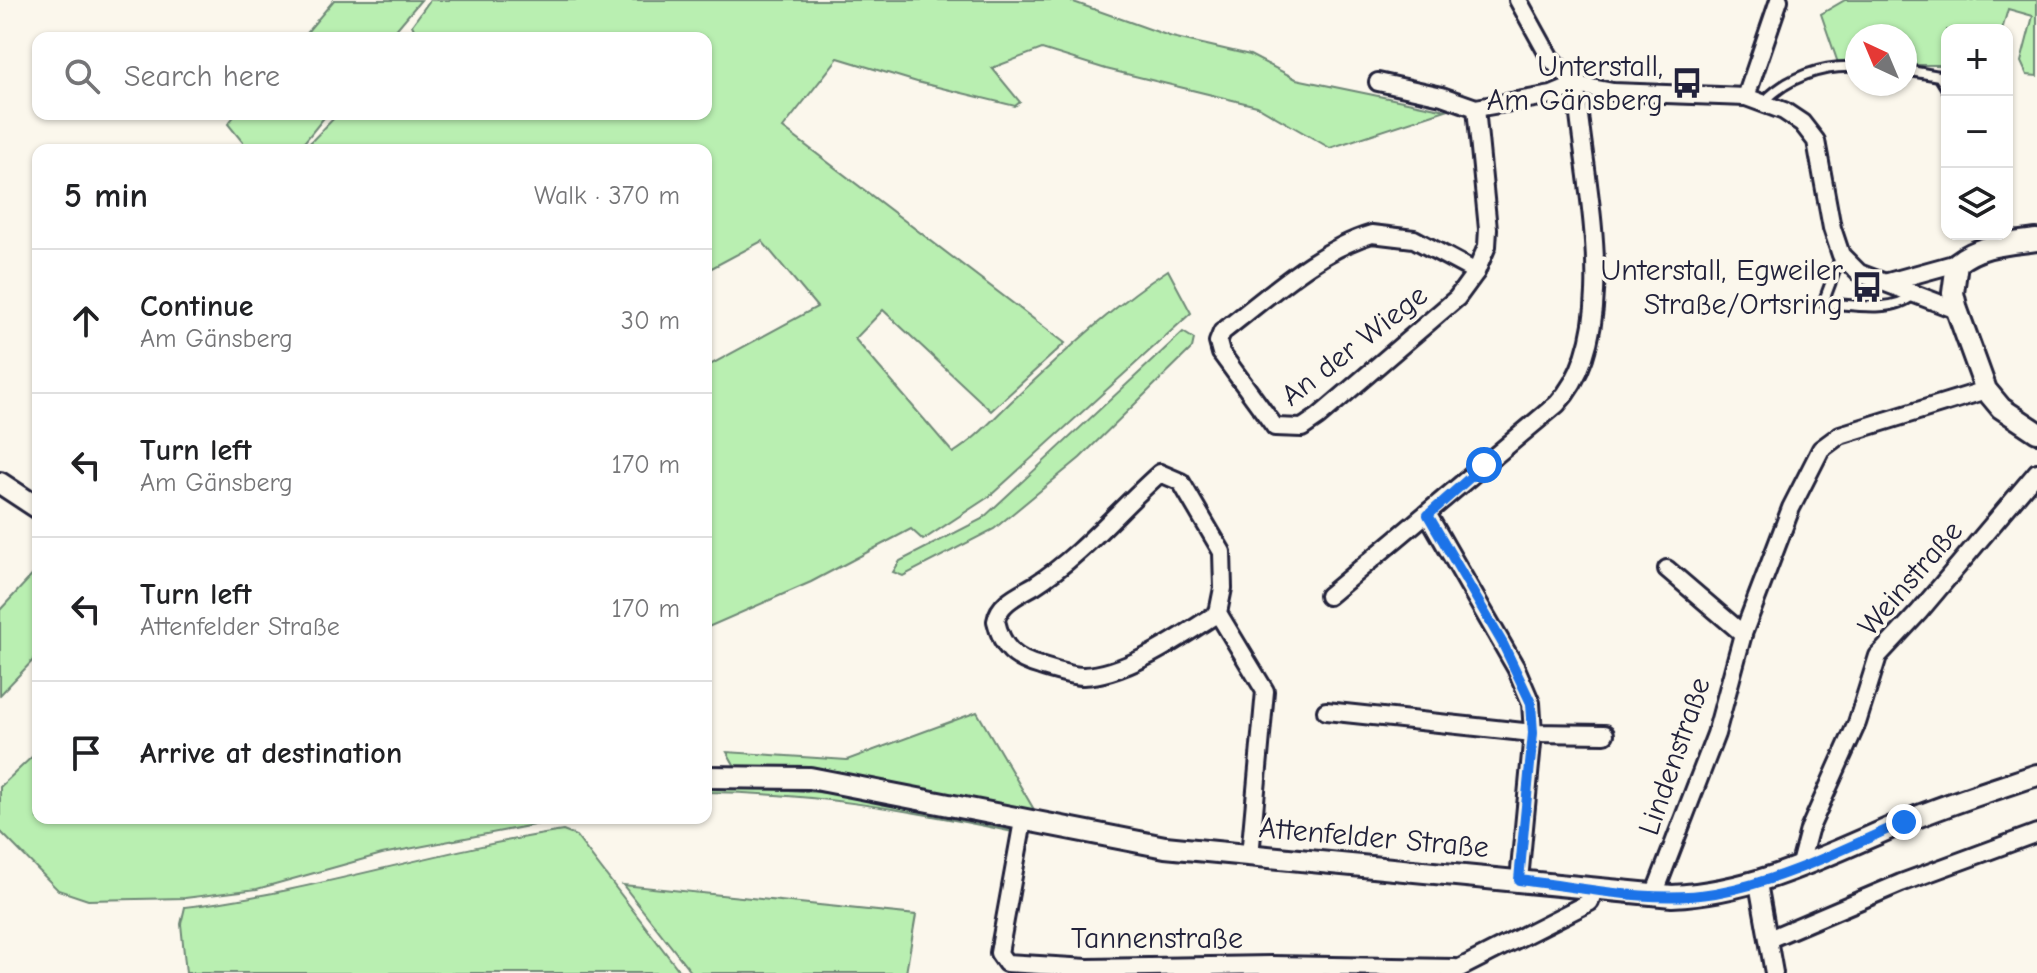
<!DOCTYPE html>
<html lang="en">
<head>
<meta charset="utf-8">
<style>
  body { margin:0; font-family:"Comic Neue",sans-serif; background:#f2f2f2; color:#202124 }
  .controls { position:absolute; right:24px; top:24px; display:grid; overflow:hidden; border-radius:16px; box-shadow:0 2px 6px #0004 }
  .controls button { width:72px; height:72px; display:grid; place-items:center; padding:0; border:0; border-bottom:2px solid #e0e0e0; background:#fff; color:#202124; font:40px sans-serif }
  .compass { position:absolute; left:1845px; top:24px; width:72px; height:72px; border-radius:50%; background:#fff; box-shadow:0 2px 6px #0004; rotate:316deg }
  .stop { position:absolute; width:24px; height:24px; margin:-18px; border:6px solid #1a73e8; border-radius:50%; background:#fff }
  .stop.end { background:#1a73e8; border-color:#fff; box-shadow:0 2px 8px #0008 }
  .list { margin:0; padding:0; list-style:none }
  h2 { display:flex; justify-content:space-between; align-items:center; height:104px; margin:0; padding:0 32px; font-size:34px }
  h2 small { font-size:26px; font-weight:400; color:#757577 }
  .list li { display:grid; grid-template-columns:52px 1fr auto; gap:24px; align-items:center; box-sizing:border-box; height:144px; padding:0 32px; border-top:2px solid #e0e0e0 }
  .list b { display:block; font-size:30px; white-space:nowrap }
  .list p { margin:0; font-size:26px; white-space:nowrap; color:#757577 }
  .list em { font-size:26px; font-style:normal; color:#757577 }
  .icon { flex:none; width:44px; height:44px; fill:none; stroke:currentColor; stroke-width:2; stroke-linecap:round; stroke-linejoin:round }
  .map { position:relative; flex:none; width:2037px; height:973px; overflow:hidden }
  .search { position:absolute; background:#fff; box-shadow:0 2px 6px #0004; left:32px; top:32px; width:680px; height:88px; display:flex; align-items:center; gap:20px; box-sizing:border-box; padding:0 28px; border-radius:16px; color:#757577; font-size:30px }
  .panel { position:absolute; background:#fff; box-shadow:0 2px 6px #0004; left:32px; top:144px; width:680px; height:680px; border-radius:16px }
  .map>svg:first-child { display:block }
  .green { fill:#b9efb1; stroke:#6e8876; stroke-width:2 }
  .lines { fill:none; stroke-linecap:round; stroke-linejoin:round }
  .service-casing { stroke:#22223b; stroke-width:14 }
  .minor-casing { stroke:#22223b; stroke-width:22 }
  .tertiary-casing { stroke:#22223b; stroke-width:26 }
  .service { stroke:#fbf7ec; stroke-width:8 }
  .minor { stroke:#fbf7ec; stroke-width:16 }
  .tertiary { stroke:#fbf7ec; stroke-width:20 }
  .route { stroke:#1a73e8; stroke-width:10 }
  .labels { text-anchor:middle; stroke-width:7; stroke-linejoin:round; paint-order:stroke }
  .poi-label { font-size:30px; fill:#22223b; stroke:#fbf7ec; text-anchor:end }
  .street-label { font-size:30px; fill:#22223b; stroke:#fbf7ec }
</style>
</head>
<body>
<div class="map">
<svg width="2037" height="973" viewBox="0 0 2037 973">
  <rect width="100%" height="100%" fill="#fbf7ec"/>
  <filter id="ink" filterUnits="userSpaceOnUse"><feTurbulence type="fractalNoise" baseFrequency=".0125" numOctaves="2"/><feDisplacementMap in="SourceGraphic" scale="16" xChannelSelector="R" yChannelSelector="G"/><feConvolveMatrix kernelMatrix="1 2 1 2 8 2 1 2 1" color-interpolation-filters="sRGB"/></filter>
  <g filter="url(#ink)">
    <g class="green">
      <polygon points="334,0 421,0 389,38 302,38"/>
      <path d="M430,0H1068L1172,37L1250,55L1296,79L1446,110L1330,148L1257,106L1106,69L1042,49L992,68L1020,102L1015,106L917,82L838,58L783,128L1065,343L991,411L883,310L855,339L953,453C976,439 993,419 1013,400C1062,355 1111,307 1168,270L1191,313L990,496L923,540L911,529L811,582L706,628V367L817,307L762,241L706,271V150H303L338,114H706V38H418L412,25Z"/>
      <polygon points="1845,0 2037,0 2037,76 2027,75 2021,62 2033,16 2008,9 2002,30 1947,30 1947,65 1905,65 1905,36 1857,36 1857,64 1838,63 1821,14"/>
      <polygon points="236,114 327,114 298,150 249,150 228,124"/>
      <polygon points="1183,332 1194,339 1192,348 1080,458 994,529 903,576 893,572 900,561 982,519"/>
      <polygon points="38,569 38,655 0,695 0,610"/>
      <polygon points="977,712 1036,813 736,768 727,752 847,760"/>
      <polygon points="38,751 38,818 550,818 544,823 382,854 257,889 185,898 88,900 58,890 0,831 0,787"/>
      <path d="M706,784L859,795L1011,825L1013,832C908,810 813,793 706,792Z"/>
      <path d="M563,831L576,836L681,973H186L181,924L185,907C313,892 436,850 563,831Z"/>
      <polygon points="623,885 916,915 906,973 692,973"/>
    </g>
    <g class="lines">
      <defs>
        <g id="service">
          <polyline points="1905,70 1939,76 1947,89"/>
          <path d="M1763,103C1787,77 1822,65 1857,67"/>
          <path d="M1841,255L1823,303C1849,304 1892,314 1913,295"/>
        </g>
        <g id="minor">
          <polyline points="1518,0 1550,58 1576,85 1613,92 1746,97 1784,111 1802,123 1816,141 1832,228 1841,255 1859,273 1957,310"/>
          <polyline points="1746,97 1779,0"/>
          <polyline points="1476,108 1488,229 1487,246 1476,272"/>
          <path d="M1372,234L1414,239L1476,272L1457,298L1318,417L1302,428L1275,427L1221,353L1218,342L1222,332C1267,298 1317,250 1372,234Z"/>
          <polyline points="1888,282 1957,263"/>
          <polyline points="1428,515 1516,668 1531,703 1533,733 1605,734"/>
          <polyline points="1667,569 1743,634"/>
          <path d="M1328,596L1557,404C1626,330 1582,177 1576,85L1552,95L1476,108L1442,96L1378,82"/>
          <path d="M1218,613L1223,588L1222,552L1181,482L1160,473C1119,509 1082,555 1035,585C1020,594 999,602 996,621C1002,648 1015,659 1040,666C1053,670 1070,676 1083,676C1127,675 1182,636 1218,613L1265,691L1250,856"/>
          <polyline points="1326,711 1533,733 1519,880"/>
          <polyline points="1023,821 999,953 1006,963 1088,968 1271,965 1455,968"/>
          <polyline points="1799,868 1809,830 1857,723 1878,656 1919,612 2037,472"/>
          <polyline points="1758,883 1774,973"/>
          <polyline points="1654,895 1716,734 1743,634 1791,508 1821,449 1840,435 1986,390"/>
          <polyline points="1769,939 1901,883 2037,833"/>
          <polyline points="1450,973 1590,902 1594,889"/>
        </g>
        <g id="tertiary">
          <path d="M2037,240C2008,244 1981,244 1957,263L1953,293L1957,310L1986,390L2001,408L2037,432"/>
          <polyline points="0,483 38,508"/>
          <path d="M706,777L810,778L1165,847L1672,896C1757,892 1827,855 1904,822C1947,804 1992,790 2037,775"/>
        </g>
      </defs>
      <use href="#service" class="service-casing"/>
      <use href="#minor" class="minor-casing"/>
      <use href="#tertiary" class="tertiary-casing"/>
      <use href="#service" class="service"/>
      <use href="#minor" class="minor"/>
      <use href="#tertiary" class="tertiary"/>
    </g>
  </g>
  <g class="lines" filter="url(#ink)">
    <path class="route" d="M1484,465L1428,515L1503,644L1531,703L1533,733L1519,880C1581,887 1652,904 1715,893C1782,881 1843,849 1904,822"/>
  </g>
  <defs>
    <symbol id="bus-bare" viewBox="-9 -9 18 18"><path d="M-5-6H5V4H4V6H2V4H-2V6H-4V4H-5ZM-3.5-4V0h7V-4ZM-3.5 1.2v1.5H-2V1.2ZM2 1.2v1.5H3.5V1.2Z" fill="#22223b" stroke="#fbf7ec" stroke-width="2.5" paint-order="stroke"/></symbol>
  </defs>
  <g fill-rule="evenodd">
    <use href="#bus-bare" x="1665" y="61" width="44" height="44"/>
    <use href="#bus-bare" x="1845" y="265" width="44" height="44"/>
  </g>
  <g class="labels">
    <g class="poi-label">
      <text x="1663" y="76">Unterstall,<tspan x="1663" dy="34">Am Gänsberg</tspan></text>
      <text x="1843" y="280">Unterstall, Egweiler<tspan x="1843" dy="34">Straße/Ortsring</tspan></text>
    </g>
    <g class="street-label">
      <text transform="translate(1354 345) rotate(-38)" y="10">An der Wiege</text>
      <text transform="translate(1910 578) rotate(-49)" y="10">Weinstraße</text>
      <text transform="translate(1674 756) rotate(-71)" y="10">Lindenstraße</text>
      <text transform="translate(1374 837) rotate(5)" y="10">Attenfelder Straße</text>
      <text x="1157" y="948">Tannenstraße</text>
    </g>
  </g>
</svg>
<div class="controls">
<button>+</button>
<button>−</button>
<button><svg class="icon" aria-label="layers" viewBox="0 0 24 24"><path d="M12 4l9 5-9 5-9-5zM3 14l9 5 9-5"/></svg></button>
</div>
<svg class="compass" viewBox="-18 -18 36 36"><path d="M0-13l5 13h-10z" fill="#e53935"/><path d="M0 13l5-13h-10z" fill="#757577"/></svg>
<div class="stop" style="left:1484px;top:465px"></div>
<div class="stop end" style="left:1904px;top:822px"></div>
<div class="search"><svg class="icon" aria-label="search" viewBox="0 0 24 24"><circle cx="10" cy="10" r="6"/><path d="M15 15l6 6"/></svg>Search here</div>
<section class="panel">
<h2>5 min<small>Walk · 370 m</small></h2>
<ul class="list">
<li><svg class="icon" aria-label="ahead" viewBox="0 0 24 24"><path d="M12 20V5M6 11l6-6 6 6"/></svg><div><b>Continue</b><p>Am Gänsberg</p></div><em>30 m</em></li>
<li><svg class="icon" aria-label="left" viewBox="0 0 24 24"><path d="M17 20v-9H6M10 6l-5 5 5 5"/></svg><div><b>Turn left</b><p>Am Gänsberg</p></div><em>170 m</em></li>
<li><svg class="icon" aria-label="left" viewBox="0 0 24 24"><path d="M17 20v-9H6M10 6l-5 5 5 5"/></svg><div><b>Turn left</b><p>Attenfelder Straße</p></div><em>170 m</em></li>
<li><svg class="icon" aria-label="arrive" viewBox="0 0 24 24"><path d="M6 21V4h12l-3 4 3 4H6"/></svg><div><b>Arrive at destination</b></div></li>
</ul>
</section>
</div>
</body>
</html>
